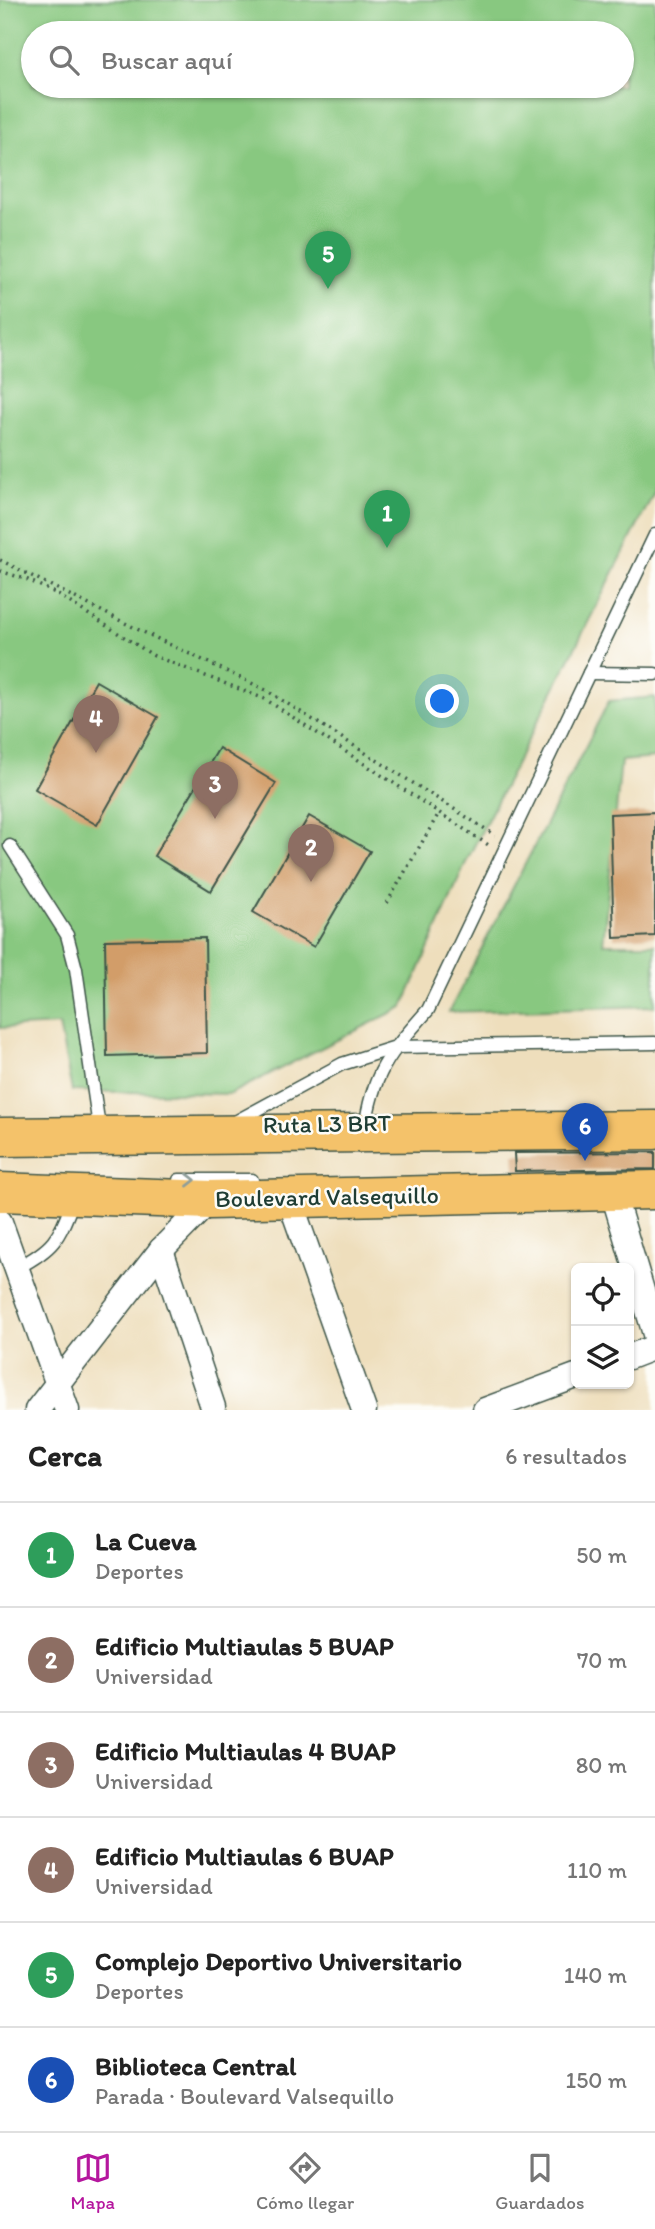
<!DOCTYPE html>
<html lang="es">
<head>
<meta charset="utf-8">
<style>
  body { margin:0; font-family:Itim,sans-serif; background:#f6f6f6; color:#222 }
  .controls { position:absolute; right:21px; bottom:21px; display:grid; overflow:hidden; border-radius:10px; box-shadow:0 2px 5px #0004 }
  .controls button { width:63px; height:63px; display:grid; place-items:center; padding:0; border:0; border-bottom:2px solid #e0e0e0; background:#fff; color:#222; font:35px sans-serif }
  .you { position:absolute; left:443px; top:702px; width:24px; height:24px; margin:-18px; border:5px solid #fff; border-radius:50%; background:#1a73e8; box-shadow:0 0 0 10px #1a73e833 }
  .badge { display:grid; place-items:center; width:46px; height:46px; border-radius:50%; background:#b5179e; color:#fff; font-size:23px; font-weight:700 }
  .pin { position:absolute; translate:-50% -58px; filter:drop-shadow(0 2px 4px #0008) }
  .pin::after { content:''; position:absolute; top:37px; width:24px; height:21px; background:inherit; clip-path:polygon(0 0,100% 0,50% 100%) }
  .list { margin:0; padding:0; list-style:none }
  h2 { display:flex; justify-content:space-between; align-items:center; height:91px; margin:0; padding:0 28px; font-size:30px }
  h2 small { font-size:23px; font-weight:400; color:#767676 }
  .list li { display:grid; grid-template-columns:46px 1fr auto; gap:21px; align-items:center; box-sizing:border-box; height:105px; padding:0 28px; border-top:2px solid #e0e0e0 }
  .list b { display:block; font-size:26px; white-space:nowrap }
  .list p { margin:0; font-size:23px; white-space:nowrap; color:#767676 }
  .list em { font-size:23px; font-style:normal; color:#767676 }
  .icon { flex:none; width:38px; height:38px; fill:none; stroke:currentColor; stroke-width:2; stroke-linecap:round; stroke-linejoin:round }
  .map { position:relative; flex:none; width:655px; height:1410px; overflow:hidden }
  .search { position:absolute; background:#fff; box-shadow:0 2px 5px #0004; left:21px; right:21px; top:21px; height:77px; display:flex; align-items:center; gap:18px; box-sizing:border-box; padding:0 24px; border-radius:38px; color:#767676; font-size:26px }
  .sheet { height:721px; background:#fff }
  nav { display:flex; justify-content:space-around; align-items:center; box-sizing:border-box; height:98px; border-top:2px solid #e0e0e0; background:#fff; font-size:19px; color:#767676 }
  nav a { display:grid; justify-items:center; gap:4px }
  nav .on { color:#b5179e }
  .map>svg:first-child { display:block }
  .green { fill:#88c880; stroke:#54825a; stroke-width:2; fill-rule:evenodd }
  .building { fill:#d29d69 }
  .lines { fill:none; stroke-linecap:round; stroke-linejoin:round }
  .lane-casing { stroke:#3e5548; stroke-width:15 }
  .street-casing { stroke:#3e5548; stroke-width:27 }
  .primary-casing { stroke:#3e5548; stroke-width:41 }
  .path { stroke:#3e5548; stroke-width:3.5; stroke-dasharray:2 5; stroke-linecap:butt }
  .lane { stroke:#fff; stroke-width:12 }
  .street { stroke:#fff; stroke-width:24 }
  .primary { stroke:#f4c26a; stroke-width:38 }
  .oneway { stroke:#8f9e9a }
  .labels { text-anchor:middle; stroke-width:5; stroke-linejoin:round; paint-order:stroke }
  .street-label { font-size:24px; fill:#1f3d34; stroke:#fdfcf7 }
</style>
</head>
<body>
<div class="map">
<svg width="655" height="1410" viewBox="0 0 655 1410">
  <rect width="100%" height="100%" fill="#fdfcf7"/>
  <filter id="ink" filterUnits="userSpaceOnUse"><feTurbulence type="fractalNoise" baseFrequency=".0143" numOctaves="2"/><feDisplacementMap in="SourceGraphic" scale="14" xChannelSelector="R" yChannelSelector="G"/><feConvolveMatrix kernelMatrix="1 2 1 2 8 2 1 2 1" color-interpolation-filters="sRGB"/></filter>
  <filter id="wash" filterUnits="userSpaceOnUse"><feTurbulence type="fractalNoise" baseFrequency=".00686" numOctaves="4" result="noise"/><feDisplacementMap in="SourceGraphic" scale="28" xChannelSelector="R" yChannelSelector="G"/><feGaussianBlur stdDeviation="1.57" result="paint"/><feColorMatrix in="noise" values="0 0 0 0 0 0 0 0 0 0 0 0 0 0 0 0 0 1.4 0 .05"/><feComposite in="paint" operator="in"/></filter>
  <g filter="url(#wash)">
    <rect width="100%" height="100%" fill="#eedebc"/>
    <g class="green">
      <path d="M0,0H655V491L467,860L403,1007L230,1094L72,1091L59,1025L0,1028ZM33,33H622V86H33Z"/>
      <polygon points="655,697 655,758 621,761 603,944 655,944 655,1006 449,1012 609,701"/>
    </g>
    <g id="blocks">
      <g class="building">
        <polygon points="96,681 158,717 97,825 35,789"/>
        <polygon points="219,748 276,783 211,891 154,856"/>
        <polygon points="655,812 655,936 614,938 610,814"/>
        <polygon points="309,816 370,851 314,947 253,912"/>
        <polygon points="205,938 207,1053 107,1056 105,940"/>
        <polygon points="655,1152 655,1169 515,1171 514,1153"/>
      </g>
    </g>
  </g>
  <g filter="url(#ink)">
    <use href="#blocks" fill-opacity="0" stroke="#3e5548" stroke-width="2"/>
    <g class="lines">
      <defs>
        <g id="lane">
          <polyline points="589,673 655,674"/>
          <polyline points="10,846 67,935 76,969 98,1120"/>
          <polyline points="235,1122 342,1064 396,1047 655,1043"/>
          <path d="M365,1130C372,1072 391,1052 428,1010L655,535"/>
          <polyline points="179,1180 252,1180"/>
          <path d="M17,1268C56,1247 58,1239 74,1199"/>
        </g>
        <g id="street">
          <polyline points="612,1190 655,1334"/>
          <polyline points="289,1198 364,1410"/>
          <polyline points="0,1222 67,1410"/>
          <polyline points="161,1250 213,1407"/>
          <polyline points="629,1357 655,1347"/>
          <polyline points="37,1410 161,1250 210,1200"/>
          <polyline points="485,1410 576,1376"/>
        </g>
        <g id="primary">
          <polyline points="0,1137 655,1130"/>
          <polyline points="0,1192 210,1200 655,1190"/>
        </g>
      </defs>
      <use href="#lane" class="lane-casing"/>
      <use href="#street" class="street-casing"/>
      <use href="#primary" class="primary-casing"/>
      <g class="path">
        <polyline points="0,560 137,629 266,690 495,835"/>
        <polyline points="0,571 28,580 55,593 154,656 265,699 490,846"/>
        <polyline points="387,903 439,813"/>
      </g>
      <use href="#lane" class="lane"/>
      <use href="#street" class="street"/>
      <use href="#primary" class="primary"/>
    </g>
    <defs><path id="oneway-chevron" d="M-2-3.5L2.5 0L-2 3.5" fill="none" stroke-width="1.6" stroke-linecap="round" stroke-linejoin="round" transform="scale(1.75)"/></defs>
    <use class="oneway" href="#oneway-chevron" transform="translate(191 1180)"/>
  </g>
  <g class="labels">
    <g class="street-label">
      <text transform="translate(327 1124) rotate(-1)" y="8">Ruta L3 BRT</text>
      <text transform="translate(327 1197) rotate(-1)" y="8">Boulevard Valsequillo</text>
    </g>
  </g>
</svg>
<div class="controls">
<button><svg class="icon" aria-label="locate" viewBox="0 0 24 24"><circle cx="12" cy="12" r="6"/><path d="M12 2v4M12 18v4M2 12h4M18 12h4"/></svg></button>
<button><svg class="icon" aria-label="layers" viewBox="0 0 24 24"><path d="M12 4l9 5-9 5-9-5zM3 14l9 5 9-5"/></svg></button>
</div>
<div class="you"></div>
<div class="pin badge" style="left:387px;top:548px;background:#2e9e5b">1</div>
<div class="pin badge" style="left:311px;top:882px;background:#8d6e63">2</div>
<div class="pin badge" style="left:215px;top:819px;background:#8d6e63">3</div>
<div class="pin badge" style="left:96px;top:753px;background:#8d6e63">4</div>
<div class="pin badge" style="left:328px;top:289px;background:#2e9e5b">5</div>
<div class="pin badge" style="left:585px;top:1161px;background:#1a4fb4">6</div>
<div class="search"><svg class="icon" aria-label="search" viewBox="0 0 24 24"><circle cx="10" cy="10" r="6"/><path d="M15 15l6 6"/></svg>Buscar aquí</div>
</div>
<section class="sheet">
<h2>Cerca<small>6 resultados</small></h2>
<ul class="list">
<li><span class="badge" style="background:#2e9e5b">1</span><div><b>La Cueva</b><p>Deportes</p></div><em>50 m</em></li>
<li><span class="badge" style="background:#8d6e63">2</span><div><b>Edificio Multiaulas 5 BUAP</b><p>Universidad</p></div><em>70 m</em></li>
<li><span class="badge" style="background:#8d6e63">3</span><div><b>Edificio Multiaulas 4 BUAP</b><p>Universidad</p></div><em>80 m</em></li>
<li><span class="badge" style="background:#8d6e63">4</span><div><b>Edificio Multiaulas 6 BUAP</b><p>Universidad</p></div><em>110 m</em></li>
<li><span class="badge" style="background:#2e9e5b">5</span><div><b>Complejo Deportivo Universitario</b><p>Deportes</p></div><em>140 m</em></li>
<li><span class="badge" style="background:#1a4fb4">6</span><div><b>Biblioteca Central</b><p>Parada · Boulevard Valsequillo</p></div><em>150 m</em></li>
</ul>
</section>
<nav>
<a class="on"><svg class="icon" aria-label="map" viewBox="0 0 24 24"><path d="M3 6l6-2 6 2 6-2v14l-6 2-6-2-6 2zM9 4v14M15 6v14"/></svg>Mapa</a>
<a><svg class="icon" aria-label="directions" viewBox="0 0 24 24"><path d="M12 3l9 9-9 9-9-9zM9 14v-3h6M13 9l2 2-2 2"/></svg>Cómo llegar</a>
<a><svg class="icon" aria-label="saved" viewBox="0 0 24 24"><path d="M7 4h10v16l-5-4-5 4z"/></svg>Guardados</a>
</nav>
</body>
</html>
